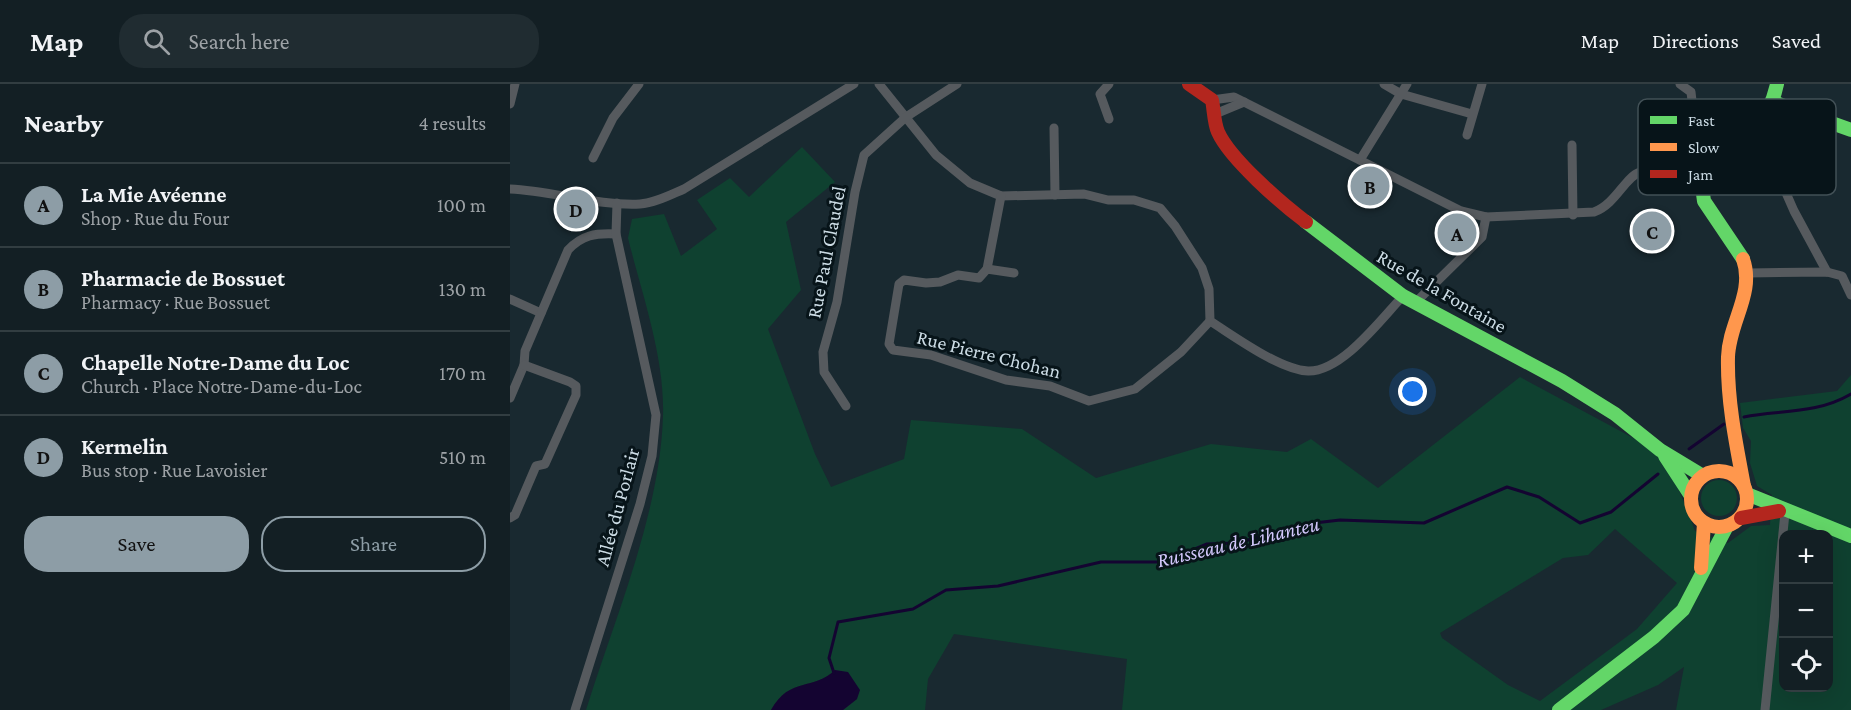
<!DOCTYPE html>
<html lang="en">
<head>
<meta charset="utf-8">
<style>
  body { margin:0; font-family:"Crimson Pro",serif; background:#202c31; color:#f1f3f6 }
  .controls { position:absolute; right:18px; bottom:18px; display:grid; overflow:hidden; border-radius:12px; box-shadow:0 6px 24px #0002 }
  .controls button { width:54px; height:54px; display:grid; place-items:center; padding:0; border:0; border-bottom:2px solid #323d41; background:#131f24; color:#f1f3f6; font:30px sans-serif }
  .you { position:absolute; left:903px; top:308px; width:21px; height:21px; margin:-15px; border:4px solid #fff; border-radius:50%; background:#1a73e8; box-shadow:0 0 0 9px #1a73e833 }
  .badge { display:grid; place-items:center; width:39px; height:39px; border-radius:50%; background:#8d9da6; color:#111; font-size:20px; font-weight:700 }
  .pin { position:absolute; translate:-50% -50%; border:3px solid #fff; box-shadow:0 2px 6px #0006 }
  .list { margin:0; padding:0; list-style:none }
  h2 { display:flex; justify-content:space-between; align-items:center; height:78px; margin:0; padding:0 24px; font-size:26px }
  h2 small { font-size:20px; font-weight:400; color:#9da2a6 }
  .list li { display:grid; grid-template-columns:39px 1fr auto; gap:18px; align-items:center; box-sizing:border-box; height:84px; padding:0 24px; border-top:2px solid #323d41 }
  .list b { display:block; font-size:22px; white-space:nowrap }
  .list p { margin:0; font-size:20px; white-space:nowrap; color:#9da2a6 }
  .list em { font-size:20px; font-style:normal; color:#9da2a6 }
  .actions { display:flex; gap:12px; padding:18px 24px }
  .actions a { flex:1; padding:14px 0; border:2px solid #8d9da6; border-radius:24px; text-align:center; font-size:21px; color:#8d9da6 }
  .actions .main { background:#8d9da6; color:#111 }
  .icon { flex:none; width:33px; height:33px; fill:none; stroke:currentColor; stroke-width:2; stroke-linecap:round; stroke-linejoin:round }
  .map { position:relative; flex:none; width:1341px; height:626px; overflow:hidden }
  header { display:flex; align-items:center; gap:36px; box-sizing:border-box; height:84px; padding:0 30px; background:#131f24; border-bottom:2px solid #323d41 }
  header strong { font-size:28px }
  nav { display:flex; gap:33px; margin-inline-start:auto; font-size:21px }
  .search { width:420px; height:54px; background:#202c31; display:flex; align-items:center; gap:15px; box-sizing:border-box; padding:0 21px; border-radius:24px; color:#9da2a6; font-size:22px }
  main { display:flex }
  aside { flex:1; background:#131f24 }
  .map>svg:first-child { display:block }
  .green { fill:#0f4130; fill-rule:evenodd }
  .water { fill:#140431 }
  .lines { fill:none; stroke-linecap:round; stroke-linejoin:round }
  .stream { stroke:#140431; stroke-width:3 }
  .street { stroke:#565a5e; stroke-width:9 }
  .fast { stroke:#63d668; stroke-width:14 }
  .slow { stroke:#ff974d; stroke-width:14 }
  .jam { stroke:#b3261e; stroke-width:14 }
  .labels { text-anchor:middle; stroke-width:6; stroke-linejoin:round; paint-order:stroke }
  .street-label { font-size:20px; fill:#ccdce5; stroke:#071419 }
  .water-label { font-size:21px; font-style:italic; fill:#d2c7fc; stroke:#071419 }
  .key { fill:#071419; stroke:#425056; stroke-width:1.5 }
  .key-label { font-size:16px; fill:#ccdce5 }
</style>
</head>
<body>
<header>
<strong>Map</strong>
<div class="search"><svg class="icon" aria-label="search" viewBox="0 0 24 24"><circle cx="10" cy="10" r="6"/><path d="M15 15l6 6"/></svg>Search here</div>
<nav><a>Map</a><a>Directions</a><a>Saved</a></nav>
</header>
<main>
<aside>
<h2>Nearby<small>4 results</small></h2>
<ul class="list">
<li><span class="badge">A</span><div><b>La Mie Avéenne</b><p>Shop · Rue du Four</p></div><em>100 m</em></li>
<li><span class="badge">B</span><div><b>Pharmacie de Bossuet</b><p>Pharmacy · Rue Bossuet</p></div><em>130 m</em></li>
<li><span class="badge">C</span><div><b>Chapelle Notre-Dame du Loc</b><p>Church · Place Notre-Dame-du-Loc</p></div><em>170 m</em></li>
<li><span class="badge">D</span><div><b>Kermelin</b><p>Bus stop · Rue Lavoisier</p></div><em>510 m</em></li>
</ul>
<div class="actions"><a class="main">Save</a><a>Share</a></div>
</aside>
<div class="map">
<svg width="1341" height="626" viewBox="0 0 1341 626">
  <rect width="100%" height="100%" fill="#192930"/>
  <g class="green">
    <path d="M292,63L325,98L276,138L291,206L258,245L305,370L321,403L394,375L401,336L512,345L586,394L701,360L777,368L801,355L868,404L1010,293L1140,363C1163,386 1174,417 1185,447L1218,459L1241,442L1260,441L1262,411L1247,402L1240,379L1241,357L1233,344L1230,319L1327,307L1341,291V626H1166L1174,583L1148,601L1091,626H612L617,575L444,550L418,595L415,626H333L347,615L325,586C304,607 280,592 261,626H76C105,533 150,430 153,332C155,273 132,211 118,154L122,135L154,130L171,172L207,145L187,116L220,94L239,113ZM1105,445L1167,499L1127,545L1030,617L998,601L932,554L930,549L1053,474L1078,471ZM1274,450H1318V604H1274Z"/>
    <circle cx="1209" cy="414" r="18"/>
  </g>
  <path class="water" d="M325,586L338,588L350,606L347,615L333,626H261C280,592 304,607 325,586Z"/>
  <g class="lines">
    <g class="stream">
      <path d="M1234,333C1271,326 1307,330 1341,310"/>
      <polyline points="1179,365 1214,340"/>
      <polyline points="324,589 319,574 328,538 403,525 436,506 488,502 591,478 654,478 697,460 727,459 796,440 830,436 914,439 997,403 1029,413 1070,439 1101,428 1148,390"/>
    </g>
    <g class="street">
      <path d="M369,0L426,71L460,99L491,112L574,110L598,116H624L650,124L665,142L692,184L699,205L700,237C724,252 770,286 798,287C832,288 871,235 893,212"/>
      <polyline points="874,0 891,10 962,30"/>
      <polyline points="1170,0 1181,8 1185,43 1216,72"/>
      <path d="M702,16L724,13L951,127L976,133L1084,128C1106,120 1115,93 1130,88C1147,82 1174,92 1191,95"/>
      <polyline points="0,20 5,0"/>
      <polyline points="705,30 734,18"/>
      <polyline points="599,35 590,10 599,0"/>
      <polyline points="544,44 545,111"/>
      <polyline points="957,51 972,0"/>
      <polyline points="1062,61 1063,131"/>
      <polyline points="1258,68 1284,127 1317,188"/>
      <polyline points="83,74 103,34 129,0"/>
      <polyline points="850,76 897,0"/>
      <path d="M0,105C43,107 87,122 130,120C145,119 160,111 174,105L344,0"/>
      <polyline points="477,185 491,112"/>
      <polyline points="504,189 477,185 469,194 448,191 430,198 416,199 394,196 389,200 379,260 383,266 421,271 496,296 540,302 579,317 625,305 671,268 700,237"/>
      <polyline points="1238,189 1317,188 1332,192 1341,211"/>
      <polyline points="0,215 31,229"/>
      <polyline points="906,218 972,153 976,133"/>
      <path d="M0,314L14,281L15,267L58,166C72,151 85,149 106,150"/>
      <polyline points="336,322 314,288 313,268 327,218 345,108 354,71 396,33 447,0"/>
      <polyline points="0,434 5,431 26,382 35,380 66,311 66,302 60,298 14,281"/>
      <polyline points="65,626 130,420 142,372 146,331 106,150 107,119"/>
      <polyline points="1255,626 1275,429"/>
    </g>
    <g class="fast">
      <polyline points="1263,18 1341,46"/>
      <polyline points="796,138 893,212 1052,297 1105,330 1150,366 1193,392"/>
      <path d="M1233,175L1194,117L1191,95C1223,68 1258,44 1267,0"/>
      <polyline points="1155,372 1181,412"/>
      <polyline points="1237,410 1341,452"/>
      <polyline points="1049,626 1144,553 1173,526 1217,442"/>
    </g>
    <g class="slow">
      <path d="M1233,175C1245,209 1219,238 1218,273C1217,316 1226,360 1234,402"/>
      <circle cx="1209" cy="415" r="28"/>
      <polyline points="1191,484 1194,439"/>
    </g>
    <g class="jam">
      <path d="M679,0L702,16C704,26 704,39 708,48C720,75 772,120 796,138"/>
      <polyline points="1231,434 1269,427"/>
    </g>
  </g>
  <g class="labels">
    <g class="street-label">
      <text transform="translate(316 168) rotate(-79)" y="7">Rue Paul Claudel</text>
      <text transform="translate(932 207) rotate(30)" y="7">Rue de la Fontaine</text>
      <text transform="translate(479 270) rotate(14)" y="7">Rue Pierre Chohan</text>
      <text transform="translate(107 423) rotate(-75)" y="7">Allée du Porlair</text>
    </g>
    <g class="water-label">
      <text transform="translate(728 458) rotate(-13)" y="7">Ruisseau de Lihanteu</text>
    </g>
  </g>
  <rect x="1128" y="15" width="198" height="96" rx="9" class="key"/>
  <rect x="1140" y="32" width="27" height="8" fill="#63d668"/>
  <rect x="1140" y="59" width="27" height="8" fill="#ff974d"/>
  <rect x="1140" y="86" width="27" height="8" fill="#b3261e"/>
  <g class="key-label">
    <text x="1178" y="42">Fast</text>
    <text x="1178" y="69">Slow</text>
    <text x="1178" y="96">Jam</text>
  </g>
</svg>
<div class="controls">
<button>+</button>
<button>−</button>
<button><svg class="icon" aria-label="locate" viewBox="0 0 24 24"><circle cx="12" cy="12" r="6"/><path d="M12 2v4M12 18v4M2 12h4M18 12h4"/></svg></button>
</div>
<div class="you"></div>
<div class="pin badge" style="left:947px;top:149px">A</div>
<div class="pin badge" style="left:860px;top:102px">B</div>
<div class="pin badge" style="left:1142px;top:147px">C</div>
<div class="pin badge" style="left:66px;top:125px">D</div>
</div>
</main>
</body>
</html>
